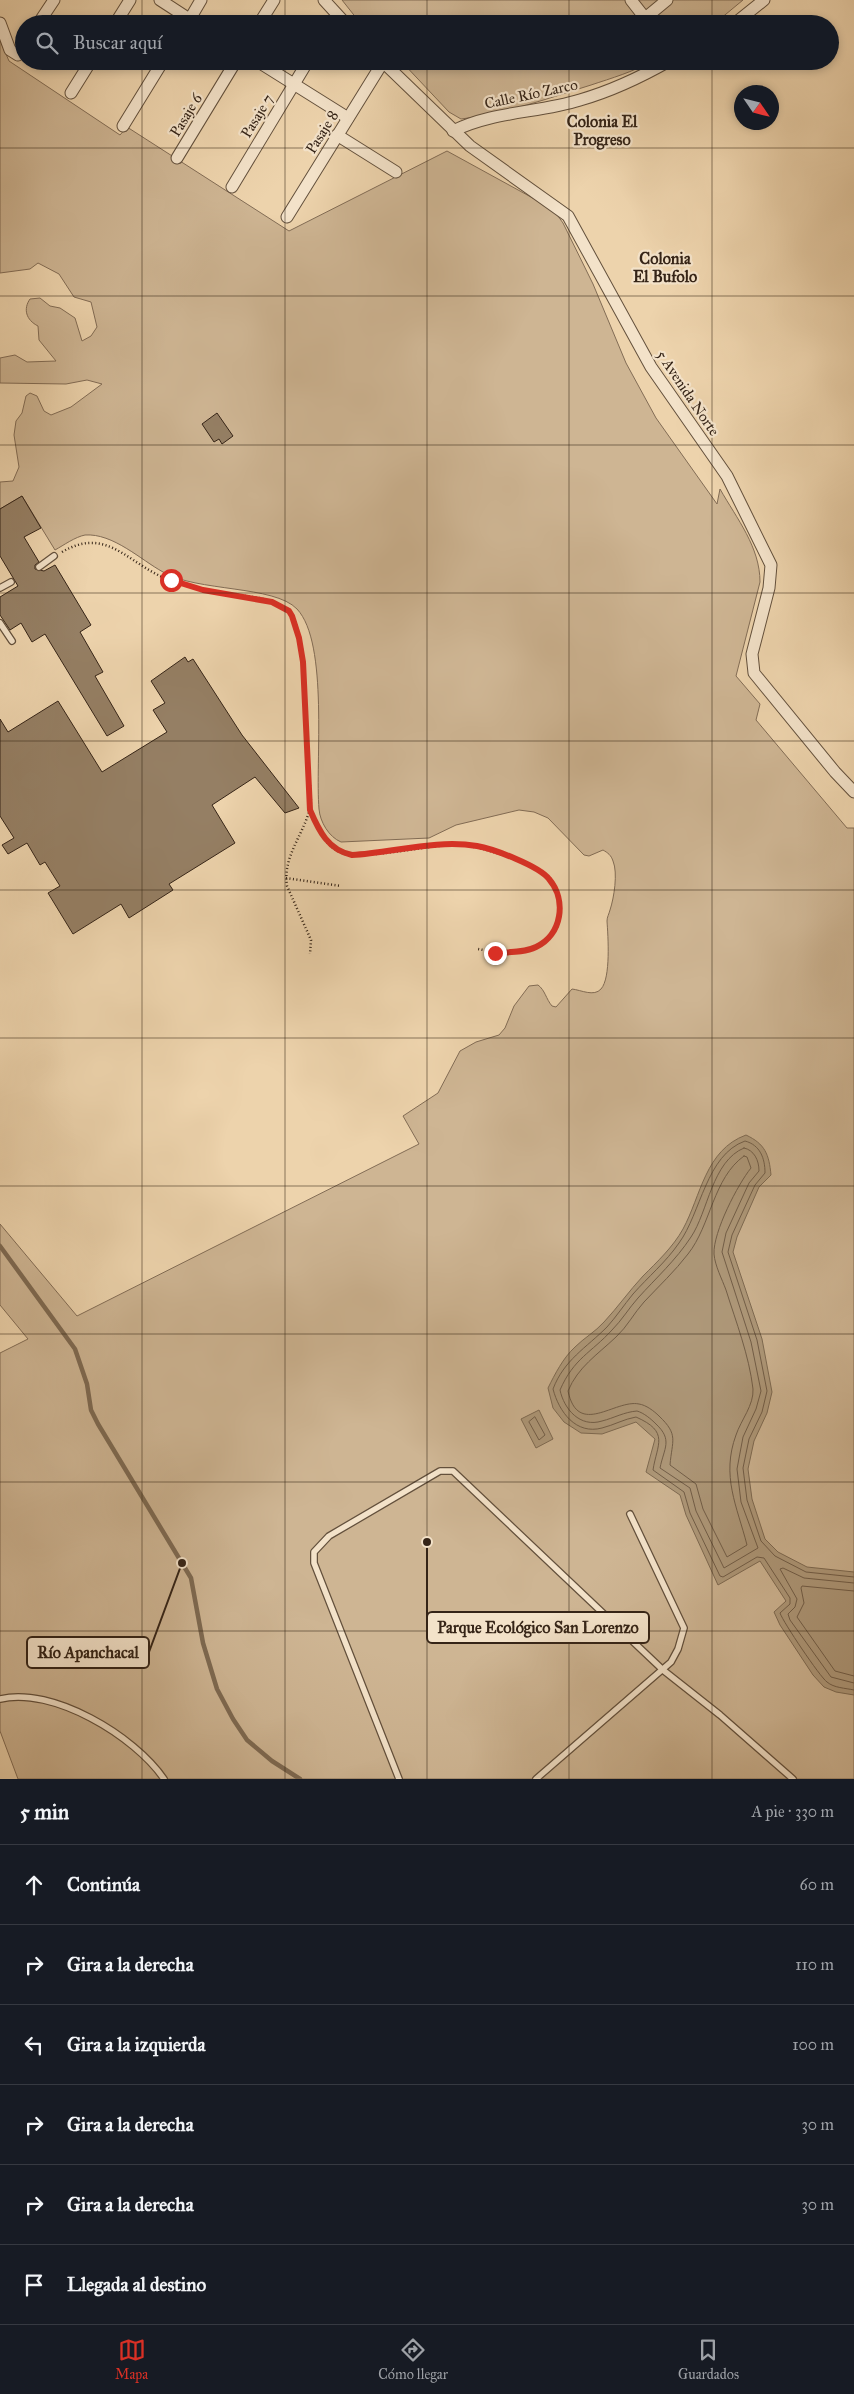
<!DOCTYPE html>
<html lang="es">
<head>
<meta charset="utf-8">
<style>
  body { margin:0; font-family:"IM FELL Great Primer",serif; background:#20242c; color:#f1f3f6 }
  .compass { position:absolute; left:734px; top:85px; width:45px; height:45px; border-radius:50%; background:#171b24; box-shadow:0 2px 8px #0003; rotate:125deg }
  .stop { position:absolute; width:15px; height:15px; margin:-11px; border:4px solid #d93025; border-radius:50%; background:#fff }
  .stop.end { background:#d93025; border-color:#fff; box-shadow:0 1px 5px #0008 }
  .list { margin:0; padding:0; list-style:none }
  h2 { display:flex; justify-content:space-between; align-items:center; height:65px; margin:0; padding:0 20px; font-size:21px }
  h2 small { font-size:16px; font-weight:400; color:#9ea1a6 }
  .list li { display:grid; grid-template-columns:32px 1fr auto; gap:15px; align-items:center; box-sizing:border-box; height:80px; padding:0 20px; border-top:1px solid #363941 }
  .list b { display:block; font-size:19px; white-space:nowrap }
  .list em { font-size:16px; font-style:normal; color:#9ea1a6 }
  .icon { flex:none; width:28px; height:28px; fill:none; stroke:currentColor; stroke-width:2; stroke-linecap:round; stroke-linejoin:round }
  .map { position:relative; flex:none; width:854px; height:1779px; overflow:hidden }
  .search { position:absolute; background:#171b24; box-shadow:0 2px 8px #0003; left:15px; right:15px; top:15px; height:55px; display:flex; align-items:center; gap:12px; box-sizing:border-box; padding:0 18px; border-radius:28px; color:#9ea1a6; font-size:19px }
  .sheet { height:545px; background:#171b24 }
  nav { display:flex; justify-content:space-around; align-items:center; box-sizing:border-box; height:70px; border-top:1px solid #363941; background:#171b24; font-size:14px; color:#9ea1a6 }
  nav a { display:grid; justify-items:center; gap:2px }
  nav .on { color:#d93025 }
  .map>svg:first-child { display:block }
  .green { fill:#ceb593; stroke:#826c55 }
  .water { fill:#ae9879; stroke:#7e6a52 }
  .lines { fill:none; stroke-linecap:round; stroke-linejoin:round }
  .shore { stroke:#725e48; stroke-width:1 }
  .stream { stroke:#7e6a52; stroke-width:4.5 }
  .building { fill:#957f64; stroke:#352417 }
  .lane-casing { stroke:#63503c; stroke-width:8 }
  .street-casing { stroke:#63503c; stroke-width:13 }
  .path { stroke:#352417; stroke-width:2.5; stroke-dasharray:1 2.5; stroke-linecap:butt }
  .lane { stroke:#f3e2c9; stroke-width:5.5 }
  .street { stroke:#f3e2c9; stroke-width:11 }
  .route { stroke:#d93025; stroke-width:6 }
  .grid { fill:none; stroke:#352417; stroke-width:1; stroke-opacity:0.55 }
  .labels { text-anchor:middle; stroke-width:4.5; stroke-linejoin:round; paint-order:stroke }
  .street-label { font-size:15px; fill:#352417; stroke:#f3e2c9 }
  .neighbourhood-label { font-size:16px; font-weight:bold; fill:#352417; stroke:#f3e2c9 }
  .leader { fill:none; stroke:#352417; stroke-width:2 }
  .callout-dot { fill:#352417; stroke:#f3e2c9; stroke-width:2 }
  .callout { fill:#f3e2c9; stroke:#352417; stroke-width:2 }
  .callout-label { font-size:16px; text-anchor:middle; font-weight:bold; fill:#352417 }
</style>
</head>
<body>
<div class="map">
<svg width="854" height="1779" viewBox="0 0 854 1779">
  <rect width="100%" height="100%" fill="#edd3ac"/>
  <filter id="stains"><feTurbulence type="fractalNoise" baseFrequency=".004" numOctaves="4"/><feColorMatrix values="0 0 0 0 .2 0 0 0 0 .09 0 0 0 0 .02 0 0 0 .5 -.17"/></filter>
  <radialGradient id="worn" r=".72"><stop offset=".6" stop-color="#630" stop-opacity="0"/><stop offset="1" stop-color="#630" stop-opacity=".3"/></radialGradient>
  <g class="green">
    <polygon points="342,0 743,0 714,24 361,24"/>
    <path d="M0,40L9,61L120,135L127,127L289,231L447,151L540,202L555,212L563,223L593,284L626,363L656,418L717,504L720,489C737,519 760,547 760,582L736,676L760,704L756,720L847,828H854V1779H18L0,1731V1353L28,1339L0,1305V1224L77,1316L419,1144L403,1116L438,1093L460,1051L476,1042L499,1035L505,1028L514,1006L529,986L538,985C545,990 546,999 552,1006L556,1007L572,989C581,990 594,997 601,989C611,978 608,936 607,921C607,917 609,914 610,910C614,898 618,873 613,861C611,855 608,853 603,850L589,856L584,855L548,818L534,812L519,810L456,825L429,838L341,842C329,837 320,822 319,809C315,763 329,643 297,609C274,585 197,592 163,572C141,560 113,533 85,535C75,537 64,545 55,550L22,496L0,509V482L13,481L19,467L14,435L16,421L22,413L26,396L30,393L37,396L44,411L51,415L71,407L102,384L87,380L66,384L0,383V358L15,355L27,362L56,361L39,340L38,326C26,320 23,309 30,299L40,298L50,306L60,308L75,318L82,341L91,336L97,327L91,302L74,297L59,274L38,263L30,269L0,273Z"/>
    <path d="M401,61H652C633,72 612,78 591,85C549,98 505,114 461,119L449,112Z"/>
  </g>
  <g class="water">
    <path d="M746,1135C765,1144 769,1154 771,1175L759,1187L737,1237L733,1252L762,1339L772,1392L767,1413L754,1441L748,1469L752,1499L765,1539L778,1552L807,1567L854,1572V1695L836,1692L824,1687L813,1675L780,1625L774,1612L786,1601L760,1561L718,1585L686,1515L680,1495L646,1472L655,1439L636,1422L602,1434L581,1433L564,1422L553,1408L548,1388C555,1374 563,1358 575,1347C584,1338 595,1332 604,1322C618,1307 629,1291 643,1276C657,1262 673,1247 683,1229C701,1196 705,1150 746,1135Z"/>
    <polygon points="539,1410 553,1439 536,1448 521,1419"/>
  </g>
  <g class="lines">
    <g class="shore">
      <path d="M744,1148C754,1150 759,1160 759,1171L749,1183L726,1233L722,1252L751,1342L761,1391L756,1409L743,1437L737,1469L741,1502L758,1548L724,1568L696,1511L690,1488L660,1468C664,1448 673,1440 656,1424C651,1419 644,1413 637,1411C624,1412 614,1418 602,1421C580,1428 564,1409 560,1390C574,1358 591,1353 612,1330C622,1320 629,1308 638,1298C656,1278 676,1260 691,1237C708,1212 712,1161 744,1148Z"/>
      <path d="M744,1156L747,1157L751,1168C738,1184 713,1232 714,1254C715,1266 722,1279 726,1290C736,1322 749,1355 753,1389C754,1405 741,1420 736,1435C721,1476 737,1506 747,1545L727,1557L703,1509L696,1484L670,1465C672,1440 679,1435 659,1416C654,1411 646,1405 639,1404C615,1399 578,1438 568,1391C578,1367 597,1355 616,1337C627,1327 634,1313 644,1302C659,1286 675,1271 688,1254C711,1225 713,1178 744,1156Z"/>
      <polygon points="535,1417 545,1435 539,1440 529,1422"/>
      <path d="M854,1577L806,1572L775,1556L761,1541L747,1500L743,1468L749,1439L762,1412L767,1391L757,1340L728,1252L732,1235L755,1185L765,1173C765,1158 760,1145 745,1141C706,1155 701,1213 679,1243C666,1262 648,1277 633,1294C624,1305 616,1317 607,1327C586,1348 564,1360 553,1389C559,1412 576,1435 602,1428C614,1425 624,1419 636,1417C670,1432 657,1444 653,1470L684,1492L690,1513L720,1576L723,1577L757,1557L764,1558L790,1598V1604L780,1613C783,1622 820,1677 827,1682C834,1688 845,1688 854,1690"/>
      <polyline points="854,1583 804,1578 783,1568 780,1569 797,1599 795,1607 788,1614 790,1620 831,1677 854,1683"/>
      <polyline points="854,1591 802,1586 801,1588 804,1603 797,1617 835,1671 854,1676"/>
    </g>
    <polyline class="stream" points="0,1246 75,1349 87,1384 91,1410 98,1424 191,1578 203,1643 217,1689 233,1719 247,1740 272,1761 300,1779"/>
  </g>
  <g class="building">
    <polygon points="217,413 233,436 222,444 219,439 214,442 202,424"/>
    <polygon points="22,496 41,528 24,537 39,562 35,565 35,569 44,571 55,565 91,625 80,632 103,672 95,676 124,726 107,736 45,634 32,642 21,623 10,630 0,615 0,597 18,586 0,556 0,509"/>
    <polygon points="185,657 188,662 193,659 242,735 299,808 285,813 255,777 212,805 235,843 169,884 173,890 129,918 121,904 73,934 48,893 60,886 45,862 40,865 27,843 8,854 2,845 14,838 0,816 0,719 8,732 58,701 102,772 167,732 153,710 165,703 151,681"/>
  </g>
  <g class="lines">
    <defs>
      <g id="lane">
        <polyline points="39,567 54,556"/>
        <polyline points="0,588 11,582"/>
        <polyline points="0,623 12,641"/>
        <path d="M0,1699C52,1686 135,1736 164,1779"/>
        <polyline points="399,1779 314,1563 314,1552 329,1536 440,1471 453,1471 663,1670 720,1715 793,1779"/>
        <polyline points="536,1779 671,1662 678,1649 684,1628 630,1514"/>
      </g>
      <g id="street">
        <polyline points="160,0 197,24"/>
        <polyline points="324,0 346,24"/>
        <polyline points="631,0 645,18"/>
        <polyline points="0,23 10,50 18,55 24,46"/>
        <polyline points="38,24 54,0"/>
        <polyline points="115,24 130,0"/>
        <polyline points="187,24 201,0"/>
        <polyline points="259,24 274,0"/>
        <polyline points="638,24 667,0"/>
        <polyline points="734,24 764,0"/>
        <polyline points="257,61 348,118"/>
        <polyline points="382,61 470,146 568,216 651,367 727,476 771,565 769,588 752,654 754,673 835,772 854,792"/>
        <polyline points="71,93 91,61"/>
        <polyline points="123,126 163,61"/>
        <path d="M453,131C493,111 539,113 580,100C611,91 641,77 669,61"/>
        <polyline points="337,135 396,172"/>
        <polyline points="177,158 236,61"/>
        <polyline points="232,187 308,61"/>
        <polyline points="287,217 383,62"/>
      </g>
    </defs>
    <use href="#lane" class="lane-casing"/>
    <use href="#street" class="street-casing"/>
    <g class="path">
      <path d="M62,552C103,528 123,557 158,575C171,582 187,585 201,590C224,597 281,592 293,617C305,644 304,674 305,703C307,736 309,769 311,802C307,832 282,854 287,886L311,940L310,954"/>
      <path d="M310,812C317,827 324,846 342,853C360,860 426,846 450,845C474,844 494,852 516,860C539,868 554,877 559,902C568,951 512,956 478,949"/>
      <polyline points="286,878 341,886"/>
    </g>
    <use href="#lane" class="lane"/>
    <use href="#street" class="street"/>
  </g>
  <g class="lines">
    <path class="route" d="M171,580L203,590L272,602L289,611L292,616L299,638L303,662L310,810C319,831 328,850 352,855C392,853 436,839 477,846C494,849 539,866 549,879C567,900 562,935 536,947C524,953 508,952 495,953"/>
  </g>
  <path class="grid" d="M142,0V24M285,0V24M427,0V24M569,0V24M712,0V24M142,61V1779M285,61V1779M427,61V1779M569,61V1779M712,61V1779M0,148H854M0,296H854M0,445H854M0,593H854M0,741H854M0,890H854M0,1038H854M0,1186H854M0,1334H854M0,1482H854M0,1631H854"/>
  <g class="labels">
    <g class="street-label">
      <text transform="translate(531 94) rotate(-12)" y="5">Calle Río Zarco</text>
      <text transform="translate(186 115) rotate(-59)" y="5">Pasaje 6</text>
      <text transform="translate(257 116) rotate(-59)" y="5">Pasaje 7</text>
      <text transform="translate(322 132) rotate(-58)" y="5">Pasaje 8</text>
      <text transform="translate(688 393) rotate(56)" y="5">5 Avenida Norte</text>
    </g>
    <g class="neighbourhood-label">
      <text x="602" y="127">Colonia El<tspan x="602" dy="18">Progreso</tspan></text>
      <text x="665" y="264">Colonia<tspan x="665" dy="18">El Bufolo</tspan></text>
    </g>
  </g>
  <path class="leader" d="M427 1542L427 1627M182 1563L149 1652"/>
  <g class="callout-dot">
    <circle cx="427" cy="1542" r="5"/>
    <circle cx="182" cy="1563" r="5"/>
  </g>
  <g class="callout">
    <rect x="427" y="1612" width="222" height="31" rx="5"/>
    <rect x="27" y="1637" width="122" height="31" rx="5"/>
  </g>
  <g class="callout-label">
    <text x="538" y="1633">Parque Ecológico San Lorenzo</text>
    <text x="88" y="1658">Río Apanchacal</text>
  </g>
  <rect width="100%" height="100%" filter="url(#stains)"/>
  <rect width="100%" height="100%" fill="url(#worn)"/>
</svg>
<svg class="compass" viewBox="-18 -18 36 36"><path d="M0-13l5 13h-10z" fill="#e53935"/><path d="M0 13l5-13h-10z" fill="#9ea1a6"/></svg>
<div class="stop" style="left:171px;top:580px"></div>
<div class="stop end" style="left:495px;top:953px"></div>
<div class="search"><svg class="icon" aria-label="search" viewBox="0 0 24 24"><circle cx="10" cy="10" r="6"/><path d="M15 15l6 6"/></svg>Buscar aquí</div>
</div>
<section class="sheet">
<h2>5 min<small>A pie · 330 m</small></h2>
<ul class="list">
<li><svg class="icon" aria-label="ahead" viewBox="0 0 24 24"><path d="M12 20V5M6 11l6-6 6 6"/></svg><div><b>Continúa</b></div><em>60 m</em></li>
<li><svg class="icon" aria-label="right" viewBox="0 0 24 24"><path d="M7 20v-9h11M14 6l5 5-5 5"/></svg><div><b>Gira a la derecha</b></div><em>110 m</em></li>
<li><svg class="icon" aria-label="left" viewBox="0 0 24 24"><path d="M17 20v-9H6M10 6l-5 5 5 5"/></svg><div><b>Gira a la izquierda</b></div><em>100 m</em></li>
<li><svg class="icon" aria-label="right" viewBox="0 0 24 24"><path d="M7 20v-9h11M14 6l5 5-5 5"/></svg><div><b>Gira a la derecha</b></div><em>30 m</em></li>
<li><svg class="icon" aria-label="right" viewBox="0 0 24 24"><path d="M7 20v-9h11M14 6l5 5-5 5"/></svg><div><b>Gira a la derecha</b></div><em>30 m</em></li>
<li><svg class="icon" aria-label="arrive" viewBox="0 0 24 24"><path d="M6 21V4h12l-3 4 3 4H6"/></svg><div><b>Llegada al destino</b></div></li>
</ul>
</section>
<nav>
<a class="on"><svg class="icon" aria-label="map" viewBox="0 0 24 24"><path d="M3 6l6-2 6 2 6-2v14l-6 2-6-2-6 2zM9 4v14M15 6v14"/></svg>Mapa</a>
<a><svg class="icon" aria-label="directions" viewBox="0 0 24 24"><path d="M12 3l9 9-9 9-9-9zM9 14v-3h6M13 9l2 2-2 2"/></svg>Cómo llegar</a>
<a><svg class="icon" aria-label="saved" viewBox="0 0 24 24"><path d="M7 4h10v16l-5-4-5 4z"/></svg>Guardados</a>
</nav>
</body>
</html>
